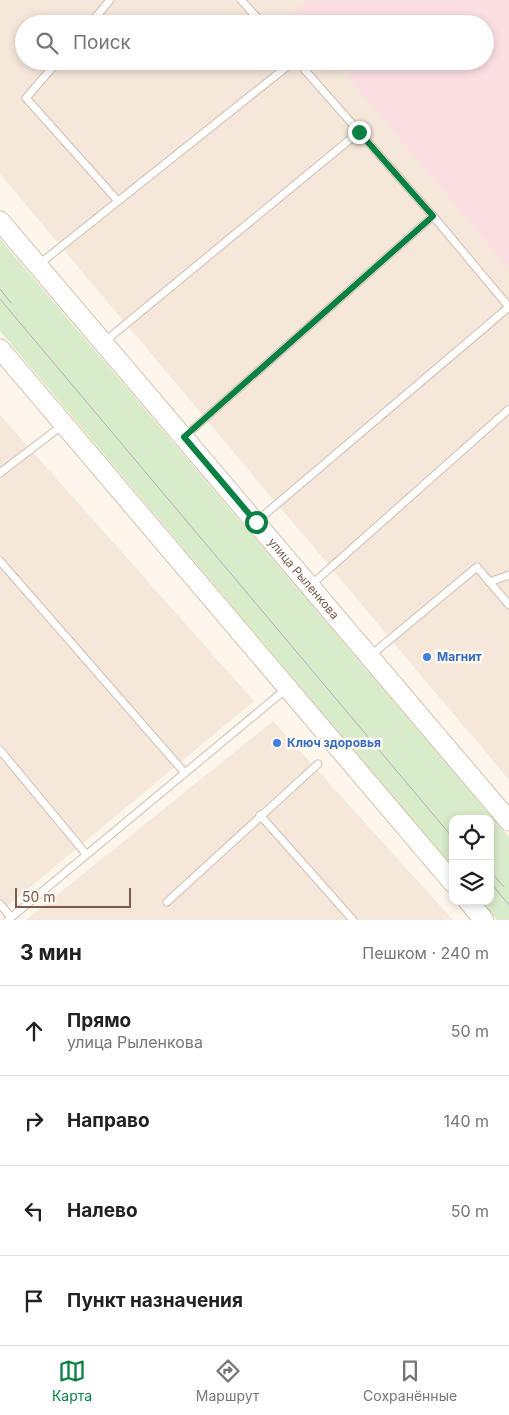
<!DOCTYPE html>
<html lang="ru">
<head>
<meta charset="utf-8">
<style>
  body { margin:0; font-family:Inter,sans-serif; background:#f2f2f2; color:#222 }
  .controls { position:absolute; right:15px; bottom:15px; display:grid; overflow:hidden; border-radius:10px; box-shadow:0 2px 8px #0003 }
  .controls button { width:45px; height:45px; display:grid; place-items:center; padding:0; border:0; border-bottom:1px solid #e0e0e0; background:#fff; color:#222; font:25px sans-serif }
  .scale { position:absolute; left:15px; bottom:12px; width:116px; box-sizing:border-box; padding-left:5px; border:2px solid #7a5c4d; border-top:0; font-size:14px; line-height:18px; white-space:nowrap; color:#7a5c4d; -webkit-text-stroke:4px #fffaf3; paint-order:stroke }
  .stop { position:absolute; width:15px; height:15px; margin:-11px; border:4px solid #0b8043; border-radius:50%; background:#fff }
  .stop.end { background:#0b8043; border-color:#fff; box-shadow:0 1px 5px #0008 }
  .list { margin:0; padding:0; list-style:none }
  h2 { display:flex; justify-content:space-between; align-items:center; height:65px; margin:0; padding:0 20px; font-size:21px }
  h2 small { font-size:16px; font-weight:400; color:#767676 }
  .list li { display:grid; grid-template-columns:32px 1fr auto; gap:15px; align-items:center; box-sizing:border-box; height:90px; padding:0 20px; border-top:1px solid #e0e0e0 }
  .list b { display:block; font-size:19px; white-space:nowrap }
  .list p { margin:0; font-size:16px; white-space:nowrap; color:#767676 }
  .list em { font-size:16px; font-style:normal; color:#767676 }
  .icon { flex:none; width:28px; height:28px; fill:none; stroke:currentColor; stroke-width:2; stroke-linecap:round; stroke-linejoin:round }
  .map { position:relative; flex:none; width:509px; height:920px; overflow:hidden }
  .search { position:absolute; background:#fff; box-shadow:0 2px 8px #0003; left:15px; right:15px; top:15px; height:55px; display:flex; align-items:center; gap:12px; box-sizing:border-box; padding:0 18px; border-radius:28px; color:#767676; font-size:19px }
  .sheet { height:425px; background:#fff }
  nav { display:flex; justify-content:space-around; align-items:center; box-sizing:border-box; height:70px; border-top:1px solid #e0e0e0; background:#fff; font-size:14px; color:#767676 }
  nav a { display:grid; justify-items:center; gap:2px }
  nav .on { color:#0b8043 }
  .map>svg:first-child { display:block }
  .residential { fill:#f5e8da; fill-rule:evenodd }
  .medical { fill:#fbdfe3 }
  .green { fill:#d8ecc9 }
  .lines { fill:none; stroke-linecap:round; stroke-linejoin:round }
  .service-casing { stroke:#d1beb0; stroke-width:9 }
  .secondary-casing { stroke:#d6c0b0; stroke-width:21 }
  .service { stroke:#fff; stroke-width:7 }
  .secondary { stroke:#fff; stroke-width:19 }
  .tram { stroke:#b9a8c9; stroke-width:1 }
  .route { stroke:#0b8043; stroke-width:6 }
  .shop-dot { fill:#3f7fe0; stroke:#fffaf3; stroke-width:2 }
  .labels { text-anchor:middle; stroke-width:5; stroke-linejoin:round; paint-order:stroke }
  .street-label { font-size:12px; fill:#7a5c4d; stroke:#fffaf3 }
  .shop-label { font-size:12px; font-weight:bold; fill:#366cbe; stroke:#fffaf3; text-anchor:start }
</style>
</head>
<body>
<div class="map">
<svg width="509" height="920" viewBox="0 0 509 920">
  <rect width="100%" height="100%" fill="#fdf6ec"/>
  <g class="residential">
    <path d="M0,0H509V780L0,174ZM24,24H485V61H24Z"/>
    <polygon points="0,415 254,701 0,912"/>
    <polygon points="273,721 453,920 26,920"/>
  </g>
  <polygon class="medical" points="309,0 509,0 509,268 334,61 485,61 485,24 302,24 293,13"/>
  <polygon class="green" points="0,239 509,837 509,920 497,920 481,901 490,901 490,819 453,819 453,868 0,331"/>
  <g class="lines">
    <defs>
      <g id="service">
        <polyline points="241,0 263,24"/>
        <polyline points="90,24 110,0"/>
        <polyline points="58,61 26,98 118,201"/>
        <polyline points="38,265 294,61"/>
        <polyline points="104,342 359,132"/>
        <polyline points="184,437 433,216"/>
        <polyline points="0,473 64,424"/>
        <polyline points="257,521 509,307 433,216 297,61"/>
        <polyline points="0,561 184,772"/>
        <polyline points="489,582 509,575"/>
        <polyline points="311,585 509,409"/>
        <polyline points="370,656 477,567 509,605"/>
        <polyline points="0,750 86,854"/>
        <polyline points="260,815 353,920"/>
        <polyline points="167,902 318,764"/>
        <polyline points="0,904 11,917"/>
        <polyline points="8,920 286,689"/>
      </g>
      <g id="secondary">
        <path id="s1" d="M0,221L509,821"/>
        <polyline points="0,349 453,883"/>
        <polyline points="468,901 484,920"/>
      </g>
    </defs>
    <use href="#service" class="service-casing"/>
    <use href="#secondary" class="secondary-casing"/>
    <use href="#service" class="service"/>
    <use href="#secondary" class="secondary"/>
    <g class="tram">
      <polyline points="0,289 11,303"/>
      <polyline points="0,299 453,838"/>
      <polyline points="490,871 504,887"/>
      <polyline points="490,882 509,905"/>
    </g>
  </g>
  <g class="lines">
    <polyline class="route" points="256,522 184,437 433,216 359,132"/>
  </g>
  <g class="shop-dot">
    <circle cx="427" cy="657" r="5"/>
    <circle cx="277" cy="743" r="5"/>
  </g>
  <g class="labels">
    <g class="street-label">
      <text dy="4" stroke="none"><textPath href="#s1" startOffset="469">улица Рыленкова</textPath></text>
    </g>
    <g class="shop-label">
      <text x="437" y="661">Магнит</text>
      <text x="287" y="747">Ключ здоровья</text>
    </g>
  </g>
</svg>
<div class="controls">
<button><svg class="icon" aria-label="locate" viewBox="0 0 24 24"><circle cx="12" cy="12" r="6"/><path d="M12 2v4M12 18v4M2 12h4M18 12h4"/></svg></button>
<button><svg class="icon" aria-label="layers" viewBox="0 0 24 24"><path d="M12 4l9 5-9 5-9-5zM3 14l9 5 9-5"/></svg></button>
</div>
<div class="scale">50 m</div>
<div class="stop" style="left:256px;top:522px"></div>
<div class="stop end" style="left:359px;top:132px"></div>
<div class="search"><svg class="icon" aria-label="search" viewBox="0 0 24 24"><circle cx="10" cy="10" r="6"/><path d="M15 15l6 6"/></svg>Поиск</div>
</div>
<section class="sheet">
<h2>3 мин<small>Пешком · 240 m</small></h2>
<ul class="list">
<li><svg class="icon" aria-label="ahead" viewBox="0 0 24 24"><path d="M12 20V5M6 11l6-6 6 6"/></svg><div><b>Прямо</b><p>улица Рыленкова</p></div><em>50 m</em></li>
<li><svg class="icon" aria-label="right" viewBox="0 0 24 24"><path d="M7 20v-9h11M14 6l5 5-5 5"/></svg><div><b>Направо</b></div><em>140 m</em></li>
<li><svg class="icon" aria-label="left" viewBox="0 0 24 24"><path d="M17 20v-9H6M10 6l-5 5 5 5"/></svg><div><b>Налево</b></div><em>50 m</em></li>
<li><svg class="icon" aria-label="arrive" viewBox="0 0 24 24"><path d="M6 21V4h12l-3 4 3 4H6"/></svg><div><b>Пункт назначения</b></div></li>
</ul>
</section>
<nav>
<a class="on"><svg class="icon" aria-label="map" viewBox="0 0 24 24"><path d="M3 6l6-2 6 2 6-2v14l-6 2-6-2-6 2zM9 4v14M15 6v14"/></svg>Карта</a>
<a><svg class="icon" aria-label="directions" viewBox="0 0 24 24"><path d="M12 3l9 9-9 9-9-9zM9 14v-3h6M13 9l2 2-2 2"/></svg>Маршрут</a>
<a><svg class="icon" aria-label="saved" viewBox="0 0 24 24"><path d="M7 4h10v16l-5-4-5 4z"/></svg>Сохранённые</a>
</nav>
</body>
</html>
